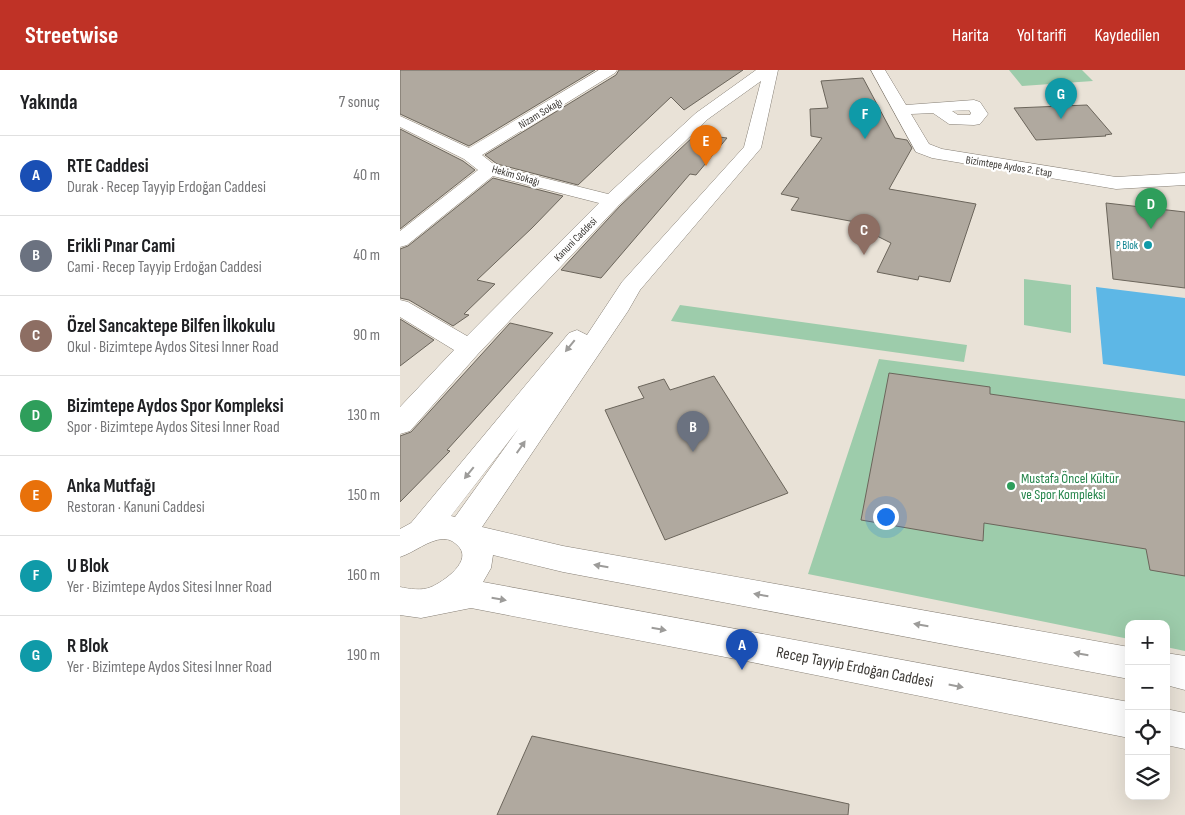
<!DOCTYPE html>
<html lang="tr">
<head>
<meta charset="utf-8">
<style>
  body { margin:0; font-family:"Sofia Sans Condensed",sans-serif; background:#f6f6f6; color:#202124 }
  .controls { position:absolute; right:15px; bottom:15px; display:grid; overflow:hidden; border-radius:10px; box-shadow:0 5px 20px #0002 }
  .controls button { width:45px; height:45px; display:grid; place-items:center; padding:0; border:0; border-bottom:1px solid #e0e0e0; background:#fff; color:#202124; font:25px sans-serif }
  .you { position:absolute; left:485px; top:446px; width:18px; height:18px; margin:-12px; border:4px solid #fff; border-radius:50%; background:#1a73e8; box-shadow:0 0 0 8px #1a73e833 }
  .badge { display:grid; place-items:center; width:32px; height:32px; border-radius:50%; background:#bf3226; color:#fff; font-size:16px; font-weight:700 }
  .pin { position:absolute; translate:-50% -41px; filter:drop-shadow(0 1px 2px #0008) }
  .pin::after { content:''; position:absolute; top:26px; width:18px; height:15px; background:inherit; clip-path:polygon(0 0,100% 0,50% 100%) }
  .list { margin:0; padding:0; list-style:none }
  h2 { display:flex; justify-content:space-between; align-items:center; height:65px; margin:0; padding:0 20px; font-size:21px }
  h2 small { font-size:16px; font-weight:400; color:#757577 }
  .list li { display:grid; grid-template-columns:32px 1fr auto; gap:15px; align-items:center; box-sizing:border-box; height:80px; padding:0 20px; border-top:1px solid #e0e0e0 }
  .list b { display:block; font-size:19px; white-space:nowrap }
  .list p { margin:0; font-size:16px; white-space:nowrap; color:#757577 }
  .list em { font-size:16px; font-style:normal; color:#757577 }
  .icon { flex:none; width:28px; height:28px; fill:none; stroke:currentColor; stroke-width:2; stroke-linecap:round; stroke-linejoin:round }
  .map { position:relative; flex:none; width:785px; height:745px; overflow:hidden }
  header { display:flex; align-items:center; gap:30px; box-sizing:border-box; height:70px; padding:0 25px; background:#bf3226; color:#fff }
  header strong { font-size:24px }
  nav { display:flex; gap:28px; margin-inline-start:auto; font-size:18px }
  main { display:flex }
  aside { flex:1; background:#fff }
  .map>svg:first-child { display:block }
  .green { fill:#9dccab }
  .water { fill:#5db7e6 }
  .building { fill:#b0a99f; stroke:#6b655b }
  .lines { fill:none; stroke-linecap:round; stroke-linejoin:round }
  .minor-casing { stroke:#867f75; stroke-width:1 }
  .minor { fill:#fff; fill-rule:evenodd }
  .oneway { fill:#9d9c9a }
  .culture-dot { fill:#0f9aa8; stroke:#fff; stroke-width:2 }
  .leisure-dot { fill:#2e9e5b; stroke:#fff; stroke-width:2 }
  .labels { text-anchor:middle; stroke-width:4.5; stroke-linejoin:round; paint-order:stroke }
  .far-street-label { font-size:11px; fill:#3b3834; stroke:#fff }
  .far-culture-label { font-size:11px; fill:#0d838f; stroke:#fff; text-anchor:end }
  .leisure-label { font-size:14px; fill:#27864d; stroke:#fff; text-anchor:start }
  .near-street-label { font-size:16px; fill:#3b3834; stroke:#fff }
</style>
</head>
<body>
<header>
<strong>Streetwise</strong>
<nav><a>Harita</a><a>Yol tarifi</a><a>Kaydedilen</a></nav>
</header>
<main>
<aside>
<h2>Yakında<small>7 sonuç</small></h2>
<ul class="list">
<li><span class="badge" style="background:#1a4fb4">A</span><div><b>RTE Caddesi</b><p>Durak · Recep Tayyip Erdoğan Caddesi</p></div><em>40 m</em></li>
<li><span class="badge" style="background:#6b7280">B</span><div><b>Erikli Pınar Cami</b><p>Cami · Recep Tayyip Erdoğan Caddesi</p></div><em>40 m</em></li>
<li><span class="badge" style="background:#8d6e63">C</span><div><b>Özel Sancaktepe Bilfen İlkokulu</b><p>Okul · Bizimtepe Aydos Sitesi Inner Road</p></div><em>90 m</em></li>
<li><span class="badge" style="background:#2e9e5b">D</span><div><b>Bizimtepe Aydos Spor Kompleksi</b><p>Spor · Bizimtepe Aydos Sitesi Inner Road</p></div><em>130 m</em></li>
<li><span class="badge" style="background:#e8710a">E</span><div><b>Anka Mutfağı</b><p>Restoran · Kanuni Caddesi</p></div><em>150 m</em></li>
<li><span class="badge" style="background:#0f9aa8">F</span><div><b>U Blok</b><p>Yer · Bizimtepe Aydos Sitesi Inner Road</p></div><em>160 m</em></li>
<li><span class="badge" style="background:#0f9aa8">G</span><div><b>R Blok</b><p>Yer · Bizimtepe Aydos Sitesi Inner Road</p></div><em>190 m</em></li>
</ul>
</aside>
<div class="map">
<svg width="785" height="745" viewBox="0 0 785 745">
  <rect width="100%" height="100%" fill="#e9e2d7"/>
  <g class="green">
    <polygon points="609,0 682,0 693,11 622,16"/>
    <polygon points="624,209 671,215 671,263 624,255"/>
    <polygon points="280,235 567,275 564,292 271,251"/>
    <polygon points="479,289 785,329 785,581 766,577 766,554 729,554 729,569 408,504"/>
  </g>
  <polygon class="water" points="696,217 785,228 785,306 703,294"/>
  <g class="building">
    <polygon points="0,0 195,0 69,76 0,44"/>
    <polygon points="219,0 343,0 284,40 271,27 178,115 97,94 85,85 216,5"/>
    <polygon points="463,8 495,68 507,70 512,78 489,119 576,134 550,212 519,206 518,210 477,202 491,173 471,163 466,154 391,140 399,128 381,124 422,68 411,66 410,39 428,38 421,11"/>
    <polygon points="687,35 712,64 705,65 706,66 636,70 614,38"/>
    <polygon points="0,59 63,91 75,100 0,159"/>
    <polygon points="296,64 327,68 296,105 290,104 201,208 161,200 220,136"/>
    <polygon points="93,108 163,126 132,158 77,210 95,214 64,244 69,245 53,256 9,230 0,228 0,179 8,176"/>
    <polygon points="706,133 785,142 785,218 713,209"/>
    <polygon points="0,249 34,270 0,296"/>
    <polygon points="110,253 153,263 47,380 50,381 0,432 0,366 11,362"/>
    <polygon points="489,303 590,317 590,324 785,352 785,506 750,500 746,479 584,453 583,471 461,450"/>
    <polygon points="314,306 388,423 265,470 205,340 244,328 238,317 264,309 270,320"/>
    <polygon points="132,666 449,734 448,745 97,745"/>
  </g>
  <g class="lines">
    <defs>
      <g id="minor">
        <path d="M199,0H217L215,3L82,85L96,96L208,124L296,43L356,0H378L361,78L240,220L228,241L82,457L163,476L729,577V609L163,502L93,485L91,498L83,512L729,632V668L346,591L71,538L21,548L0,545V517C9,519 22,521 31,517C43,512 75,490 57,475C53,471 49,469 43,469C28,470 15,482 0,487V459L11,453L169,263L177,260L187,265L222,212L344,77L361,11L308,49L219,135L78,284L10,361L0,364V337L54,280L0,247V230L8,232L67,266L199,133L93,106L7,175L0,177V161L78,100L64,89L0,57V46L69,78ZM119,358L55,447L51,446Z"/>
        <path d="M471,0H485L506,35L574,30L580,32L588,44L580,54L574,55L549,54L533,43L511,44L529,74L542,79L716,107L785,103V115L716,119L532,88L516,82ZM569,40L571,43L570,45H558L552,41Z"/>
        <polygon points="766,583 785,586 785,620 766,615"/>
        <polygon points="766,639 785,643 785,679 766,675"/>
      </g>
    </defs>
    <use href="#minor" class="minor-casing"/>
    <use href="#minor" class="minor"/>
  </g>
  <defs><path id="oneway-solid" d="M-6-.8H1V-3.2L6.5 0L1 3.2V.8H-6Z" transform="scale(1.25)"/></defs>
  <g class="oneway">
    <use href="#oneway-solid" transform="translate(170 276) rotate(129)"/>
    <use href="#oneway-solid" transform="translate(121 377) rotate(-55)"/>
    <use href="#oneway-solid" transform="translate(69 403) rotate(129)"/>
    <use href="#oneway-solid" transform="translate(201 496) rotate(-170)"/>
    <use href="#oneway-solid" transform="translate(361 525) rotate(-170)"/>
    <use href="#oneway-solid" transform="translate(99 529) rotate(10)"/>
    <use href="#oneway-solid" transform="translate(521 555) rotate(-170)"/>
    <use href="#oneway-solid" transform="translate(259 559) rotate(10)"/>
    <use href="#oneway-solid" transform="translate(681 584) rotate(-170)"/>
    <use href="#oneway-solid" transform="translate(556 616) rotate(11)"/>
  </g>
  <circle class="culture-dot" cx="748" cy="175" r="5"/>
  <circle class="leisure-dot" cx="611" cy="416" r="5"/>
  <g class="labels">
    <g class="far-street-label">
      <text transform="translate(140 43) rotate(-31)" y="4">Nizam Sokağı</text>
      <text transform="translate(609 96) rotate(9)" y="4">Bizimtepe Aydos 2. Etap</text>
      <text transform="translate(116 105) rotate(16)" y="4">Hekim Sokağı</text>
      <text transform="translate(175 169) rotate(-46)" y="4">Kanuni Caddesi</text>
    </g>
    <g class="far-culture-label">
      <text x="738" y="179">P Blok</text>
    </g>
    <g class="leisure-label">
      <text x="621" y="413">Mustafa Öncel Kültür<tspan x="621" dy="16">ve Spor Kompleksi</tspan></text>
    </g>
    <g class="near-street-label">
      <text transform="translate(455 596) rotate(11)" y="6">Recep Tayyip Erdoğan Caddesi</text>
    </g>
  </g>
</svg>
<div class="controls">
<button>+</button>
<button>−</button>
<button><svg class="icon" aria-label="locate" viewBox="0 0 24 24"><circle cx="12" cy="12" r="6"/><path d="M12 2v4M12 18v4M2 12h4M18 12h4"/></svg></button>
<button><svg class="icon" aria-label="layers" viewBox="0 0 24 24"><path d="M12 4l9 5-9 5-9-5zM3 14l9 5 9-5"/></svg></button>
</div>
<div class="you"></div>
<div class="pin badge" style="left:342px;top:600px;background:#1a4fb4">A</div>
<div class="pin badge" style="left:293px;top:382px;background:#6b7280">B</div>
<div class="pin badge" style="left:464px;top:185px;background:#8d6e63">C</div>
<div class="pin badge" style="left:751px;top:159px;background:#2e9e5b">D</div>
<div class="pin badge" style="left:306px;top:96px;background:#e8710a">E</div>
<div class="pin badge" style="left:465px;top:69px;background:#0f9aa8">F</div>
<div class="pin badge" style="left:661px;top:49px;background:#0f9aa8">G</div>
</div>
</main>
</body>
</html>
